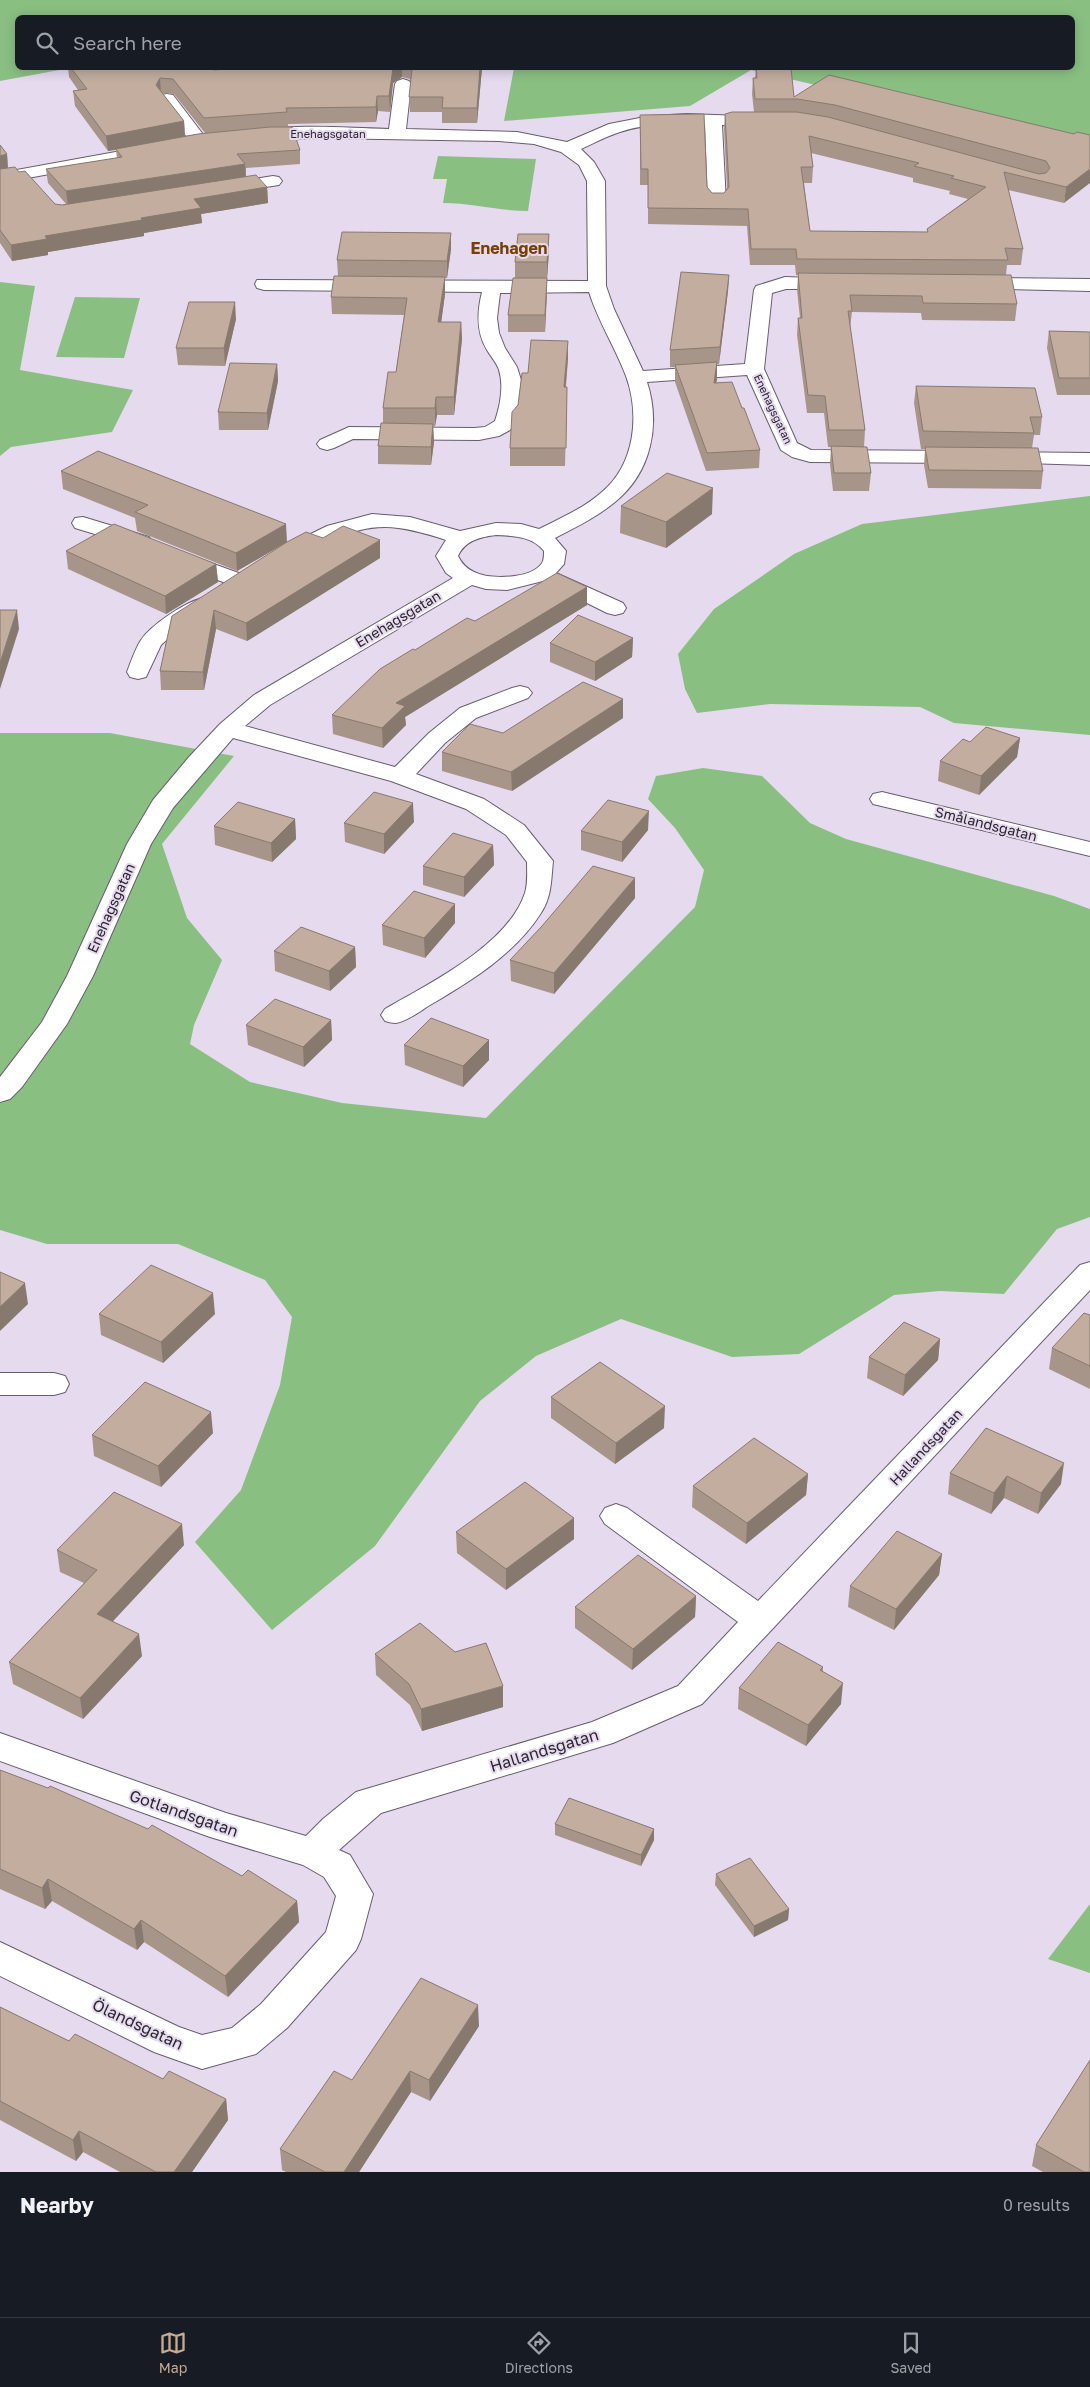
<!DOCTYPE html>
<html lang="en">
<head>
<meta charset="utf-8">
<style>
  body { margin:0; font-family:"Golos Text",sans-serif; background:#242831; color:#f1f3f6 }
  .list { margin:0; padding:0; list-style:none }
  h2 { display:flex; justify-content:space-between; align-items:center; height:65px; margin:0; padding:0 20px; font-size:21px }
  h2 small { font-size:16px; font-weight:400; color:#9ea1a6 }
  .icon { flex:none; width:28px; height:28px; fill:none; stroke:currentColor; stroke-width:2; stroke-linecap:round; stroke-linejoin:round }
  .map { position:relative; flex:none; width:1090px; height:2172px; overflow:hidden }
  .search { position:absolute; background:#171b24; box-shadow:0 2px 12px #0003; left:15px; right:15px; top:15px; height:55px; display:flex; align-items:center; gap:12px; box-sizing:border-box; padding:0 18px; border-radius:8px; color:#9ea1a6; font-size:19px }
  .sheet { height:145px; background:#171b24 }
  nav { display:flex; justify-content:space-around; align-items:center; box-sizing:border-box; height:70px; border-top:1px solid #363941; background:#171b24; font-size:14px; color:#9ea1a6 }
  nav a { display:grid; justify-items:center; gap:2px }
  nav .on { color:#c5ab8f }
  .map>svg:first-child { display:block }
  .green { fill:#89c082 }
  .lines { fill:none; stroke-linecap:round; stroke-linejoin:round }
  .street-casing { stroke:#685d6f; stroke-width:2 }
  .street { fill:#fff; fill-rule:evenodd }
  .wall { fill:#a79589; fill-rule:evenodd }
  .shaded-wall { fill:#88796f }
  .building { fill:#c2ad9f; stroke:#88796f; fill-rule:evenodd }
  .labels { text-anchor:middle; stroke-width:4; stroke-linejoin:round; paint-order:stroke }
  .far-street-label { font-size:11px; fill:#2b262e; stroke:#e6daef }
  .street-label { font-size:14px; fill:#2b262e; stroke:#e6daef }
  .far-district-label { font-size:16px; font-weight:bold; fill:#764100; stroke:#e6daef }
  .near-street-label { font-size:16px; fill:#2b262e; stroke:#e6daef }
</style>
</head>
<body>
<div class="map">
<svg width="1090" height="2172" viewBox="0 0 1090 2172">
  <rect width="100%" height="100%" fill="#e6daef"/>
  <g class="green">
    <polygon points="0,0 1090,0 1090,149 751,70 690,106 504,121 514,68 1072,68 1072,18 18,18 18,68 70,68 0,81"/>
    <path d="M438,156L536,159L528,211C499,211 472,203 443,203L447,179H433Z"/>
    <polygon points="0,282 35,286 20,370 133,390 112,432 11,447 0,456"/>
    <polygon points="75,297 140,298 124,358 56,357"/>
    <polygon points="1090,496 1090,735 954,723 920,707 770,704 697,713 685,689 678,654 714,609 794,554 862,524"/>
    <polygon points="0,733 110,733 234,756 162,844 187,918 222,960 194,1025 190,1044 250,1082 342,1103 486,1118 695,907 704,870 675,828 648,799 656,776 703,768 762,776 810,823 846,839 1054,896 1090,909 1090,1217 1057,1229 1004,1294 940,1291 894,1295 799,1354 732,1357 621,1319 536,1356 480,1401 375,1546 272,1630 195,1542 241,1490 280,1385 292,1317 265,1280 178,1244 47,1244 0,1230"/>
    <polygon points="1090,1904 1090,1973 1048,1959"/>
  </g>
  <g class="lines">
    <defs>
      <g id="street">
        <path d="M403,79L409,81L411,84L406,129L517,132L567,142L609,124L650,116L687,114L768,117L770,121L768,125L762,126L722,125L726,203L723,207H711L708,203L705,125C677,124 647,123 620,132C607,136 594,143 581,149L594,162L605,181L606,286L614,309L643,371L745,364L754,290L756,286L785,277L843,279L845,283L843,287L836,289H786L772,293L764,369L797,443L811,450L963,451L970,453L973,457L970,461L963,463L810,462L792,457L781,450L747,375L647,382C661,425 651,473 615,502C597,517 576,527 555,538L566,551L564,564L556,573L623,603L626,608L623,613L615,615L607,613L543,581L507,590L486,589L472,585L270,705L245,726L395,767L429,733L460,708L512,688L520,686L528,688L532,693L528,698L476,718L445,743L416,774L484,799L524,825L553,861C551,880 552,896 541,913C515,954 471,981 430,1005C420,1011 408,1021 396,1023C392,1023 388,1022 385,1021L381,1015L385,1009C430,983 508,945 525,893C528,883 527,872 527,862L506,835L466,809L391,781L233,738L173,808L151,844L93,976L67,1024L22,1087L10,1099L0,1102V1077L42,1022L67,976L127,844L153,800L189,757L220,724L254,695L453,578L446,573L436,556L446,540C399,525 374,520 328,542C314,548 301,558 286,561L278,560L275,555L278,550L327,526L372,514L410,517L460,531L496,523L521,524L539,529C561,518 584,508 602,492C635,464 640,415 626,376C615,347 598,321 589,292L500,293L497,318L499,333L505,348L517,367L521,380L516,422L510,430L499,436L479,440L353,439L334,448L327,450L320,448L317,444L320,440L349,427L474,428L485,427L495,421C500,406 504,386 499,370C497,363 491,357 487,350C476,332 477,312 482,292L264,290L257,288L255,284L257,280L588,281L587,181L579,165L561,152L534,144L499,141L322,138L258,141L252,140L250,136L252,132C291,123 348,128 389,129L395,84L397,81ZM496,535C514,536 532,536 544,551C544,555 544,560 542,563C532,579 490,580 474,572C466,568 462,564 458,556C465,540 481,537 496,535Z"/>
        <polygon points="167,94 173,95 205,137 208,141 205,145 193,145 161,103 159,99 161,95"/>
        <polygon points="154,145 160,146 163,150 160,154 0,183 0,173"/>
        <polygon points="273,176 279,177 282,181 279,185 227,193 221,192 218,188 221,184 227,183"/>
        <polygon points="977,278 1090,279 1090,291 970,288 968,284 970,280"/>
        <polygon points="1003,452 1090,453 1090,465 996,462 993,458 996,454"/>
        <polygon points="83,517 149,537 152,542 149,547 141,548 75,528 72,523 75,518"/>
        <polygon points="183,553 247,576 250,581 247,586 239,588 175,564 172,559 175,554"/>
        <path d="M202,598L210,600L213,605L210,610L175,632L161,645L146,677L138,679L130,677L127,672C131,662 135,649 141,640C151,625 184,603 202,598Z"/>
        <polygon points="882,792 1090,842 1090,856 873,804 870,799 873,794"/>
        <polygon points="1090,1262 1090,1290 702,1704 613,1743 381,1813 339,1850 350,1855 373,1894 361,1939 356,1950 287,2028 256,2054 202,2069 154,2052 0,1976 0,1942 179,2027 202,2035 232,2028 261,2004 326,1932 336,1896 324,1877 303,1865 210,1837 0,1761 0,1733 226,1813 306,1836 323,1819 356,1792 592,1722 678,1686 738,1622 605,1524 600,1516 605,1508 616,1504 627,1508 758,1601 1080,1265"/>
        <polygon points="0,1373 54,1373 65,1376 69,1384 65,1392 54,1395 0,1395"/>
      </g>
    </defs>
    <use href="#street" class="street-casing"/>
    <use href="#street" class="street"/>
  </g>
  <g class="wall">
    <path d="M68,68H212L214,70L239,68H482L477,123H442V112H410L409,97L411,82L410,79L402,77L393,83L390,112L378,111L376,122L288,124V127L300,150V164L246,168V177L267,187L268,203L201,214L202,223L144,233V236L48,252V255L12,261L0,243V145L7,154L8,168L19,172L55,204L62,205L66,204L48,183L46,169L117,158L116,150L108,151L75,106L73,91L78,90L69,77ZM162,93L174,94L205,133L185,136L184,121Z"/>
    <path d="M756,68L794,97L1074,134L1064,203L1008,190L1023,249L1021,265H1007L1006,275L1017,304L1015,321L922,320L921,313L852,312L850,328L865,430L864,447L871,473L869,491H833L830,464L831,447H828L824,413H807L797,335L798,318H800L797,290L798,275H796L795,265H750L747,226L648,224V185H640V115L712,193H724L727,188L724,129L725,114L754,112L752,94L753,78H755ZM811,153L913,178V182L950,191L949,194L968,199L927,229V232L810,231L804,183H812L813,167Z"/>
    <polygon points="549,234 549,251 547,279 545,332 508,332 508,315 515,278 515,262"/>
    <polygon points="451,249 447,278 445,278 445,294 441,322 461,322 462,339 454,415 437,415 435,426 433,426 434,442 431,465 378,464 378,446 383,423 383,408 396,372 404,315 332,314 331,297 338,276 337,260"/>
    <polygon points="729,275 728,291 719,364 717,364 716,383 742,408 760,450 759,468 706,471 675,382 675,367 670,367 670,350"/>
    <polygon points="236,319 225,366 178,365 176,348"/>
    <polygon points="1049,331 1090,332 1090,395 1057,395 1047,348"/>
    <polygon points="568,358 566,387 567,387 565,466 510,466 510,448 518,405 528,373"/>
    <polygon points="277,364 278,381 268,430 219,430 218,412"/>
    <polygon points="916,386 1042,417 1040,435 1034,435 1032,448 1043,471 1041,489 928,488 924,465 925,449 921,449 914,403"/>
    <polygon points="61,471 287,542 237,571 137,531 135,518 63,489"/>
    <polygon points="621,506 712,514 666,548 620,533"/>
    <polygon points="323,538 380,558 247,641 216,629 204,690 161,690 160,671 172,616"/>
    <polygon points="66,551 216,564 218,582 166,614 68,569"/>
    <polygon points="587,587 587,605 405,717 406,725 383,748 333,734 332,715 415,650 475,621"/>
    <polygon points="633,638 632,657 595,681 550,662 550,643"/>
    <polygon points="623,699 623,718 512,791 442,771 442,752 503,733"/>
    <polygon points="1020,738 1017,757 979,795 938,781 940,761 970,742"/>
    <polygon points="295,819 296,839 272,862 215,845 214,826"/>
    <polygon points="414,822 384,854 345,842 344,823"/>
    <polygon points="648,830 622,862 581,850 581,831"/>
    <polygon points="493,845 494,865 464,897 423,885 423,866"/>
    <polygon points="635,878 635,898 554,994 511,981 510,960"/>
    <polygon points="455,904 455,923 425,958 383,945 382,925"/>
    <polygon points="355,947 356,967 330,991 275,971 274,951"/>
    <polygon points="331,1020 332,1040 304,1067 248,1045 246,1025"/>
    <polygon points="489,1040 489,1060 463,1087 405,1065 404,1045"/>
    <polygon points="99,1314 215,1314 163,1363 101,1335"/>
    <polygon points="1090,1315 1090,1389 1049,1369 1052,1348"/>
    <polygon points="940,1339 938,1360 903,1396 867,1378 869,1357"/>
    <polygon points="551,1397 664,1428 615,1464 551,1418"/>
    <polygon points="986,1428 1061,1484 1038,1514 1004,1498 991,1514 948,1494 950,1473"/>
    <polygon points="213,1433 161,1487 94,1456 92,1435"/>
    <polygon points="808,1474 806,1495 746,1544 692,1507 693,1486"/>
    <polygon points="574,1518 574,1539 506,1590 457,1553 456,1532"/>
    <polygon points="184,1545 113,1621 142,1656 83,1719 13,1684 9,1662 84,1583 60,1572 57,1550"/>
    <polygon points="942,1554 939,1575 894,1630 848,1607 850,1586"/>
    <polygon points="696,1596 695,1617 632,1670 575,1628 575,1607"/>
    <polygon points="375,1654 503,1707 422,1731 410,1705 376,1675"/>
    <polygon points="823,1667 823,1672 841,1704 806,1746 738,1709 739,1688"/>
    <polygon points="0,1770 242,1876 297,1901 299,1922 228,1997 144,1942 137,1950 52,1901 45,1909 0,1889"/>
    <polygon points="555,1824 654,1829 654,1840 641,1866 555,1835"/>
    <polygon points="716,1874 789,1909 788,1920 754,1937 715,1885"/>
    <polygon points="0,2007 69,2041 163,2079 226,2099 228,2120 192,2172 120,2172 83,2152 76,2161 0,2120"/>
    <polygon points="479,2026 430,2101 411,2092 359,2172 286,2172 282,2170 280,2149 352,2080"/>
    <polygon points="1036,2145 1090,2172 1043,2172 1032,2166"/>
  </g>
  <g class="shaded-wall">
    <polygon points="393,68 402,68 402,77 393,83 390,112 389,96"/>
    <polygon points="480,68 482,68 477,123 477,108"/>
    <polygon points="160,78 161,93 156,85"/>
    <polygon points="377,96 378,111 376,122 376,107"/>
    <polygon points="184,121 185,137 108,151 106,136"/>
    <polygon points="7,154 8,170 0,171 0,156"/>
    <polygon points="245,164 246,178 68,206 66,191"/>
    <polygon points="1090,169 1090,183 1064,203 1066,187"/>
    <polygon points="267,187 268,203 201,214 202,223 144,233 144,236 48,252 48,255 12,261 11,245 194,199"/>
    <polygon points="451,233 451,249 447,278 447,261"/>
    <polygon points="549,234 549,251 547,279 547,262"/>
    <polygon points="729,275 728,291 719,364 720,347"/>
    <polygon points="445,277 445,294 439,339 438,322"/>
    <polygon points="547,278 547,294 545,332 545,315"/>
    <polygon points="235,302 236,319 225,366 224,348"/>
    <polygon points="461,322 462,339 454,415 454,397"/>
    <polygon points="568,341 568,358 564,404 564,387"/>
    <polygon points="717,362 717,379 714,401 714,383"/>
    <polygon points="277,364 278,381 268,430 267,413"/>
    <polygon points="436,397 437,415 435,426 435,408"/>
    <polygon points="433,424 434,442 431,465 431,447"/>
    <polygon points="713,488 712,514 666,548 666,522"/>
    <polygon points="286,524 287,542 237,571 236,553"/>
    <polygon points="380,540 380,558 247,641 246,623"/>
    <polygon points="216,564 218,582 166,614 165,596"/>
    <polygon points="587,587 587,605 405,717 406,725 383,748 382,728 396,703"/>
    <polygon points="17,610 19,629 0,689 0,663"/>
    <polygon points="214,610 216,629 204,690 203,672"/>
    <polygon points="633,638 632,657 595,681 595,662"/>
    <polygon points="623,699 623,718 512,791 511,772"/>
    <polygon points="1020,738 1017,757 979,795 981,776"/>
    <polygon points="413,803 414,822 384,854 384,834"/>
    <polygon points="649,811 648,830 622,862 622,842"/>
    <polygon points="295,819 296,839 272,862 271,843"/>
    <polygon points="493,845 494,865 464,897 464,877"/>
    <polygon points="635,878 635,898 554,994 554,973"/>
    <polygon points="455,904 455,923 425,958 424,938"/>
    <polygon points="355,947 356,967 330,991 329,971"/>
    <polygon points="331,1020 332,1040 304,1067 303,1047"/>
    <polygon points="489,1040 489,1060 463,1087 463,1066"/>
    <polygon points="25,1283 28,1304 0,1331 0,1307"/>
    <polygon points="213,1293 215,1314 163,1363 161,1342"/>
    <polygon points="940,1339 938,1360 903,1396 905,1375"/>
    <polygon points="665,1406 664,1428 615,1464 616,1443"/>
    <polygon points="211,1412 213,1433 161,1487 158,1466"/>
    <polygon points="1064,1463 1061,1484 1038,1514 1041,1493"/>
    <polygon points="808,1474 806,1495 746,1544 747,1523"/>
    <polygon points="1007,1476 1004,1498 991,1514 994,1493"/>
    <polygon points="574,1518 574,1539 506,1590 506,1569"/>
    <polygon points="182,1524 184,1545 100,1635 97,1614"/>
    <polygon points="942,1554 939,1575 894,1630 896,1609"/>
    <polygon points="696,1596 695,1617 632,1670 633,1649"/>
    <polygon points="139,1634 142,1656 83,1719 80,1698"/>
    <polygon points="843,1683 841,1704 806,1746 808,1725"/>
    <polygon points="503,1686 503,1707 422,1731 421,1709"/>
    <polygon points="654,1829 654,1840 641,1866 641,1855"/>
    <polygon points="48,1879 52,1901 45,1909 42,1888"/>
    <polygon points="297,1901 299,1922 228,1997 225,1976"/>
    <polygon points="789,1909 788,1920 754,1937 754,1926"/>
    <polygon points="141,1920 144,1942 137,1950 134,1929"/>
    <polygon points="478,2005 479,2026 430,2101 429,2080"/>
    <polygon points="410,2071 411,2092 359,2172 344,2172"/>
    <polygon points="226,2099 228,2120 192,2172 174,2172"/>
    <polygon points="79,2131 83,2152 76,2161 73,2140"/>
  </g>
  <g class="building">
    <polygon points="71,68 212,68 214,70 239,68 394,68 393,68 389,96 377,96 376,107 286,108 287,112 204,118 173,79 160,78 156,85 184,121 106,136 73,91 87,89"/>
    <polygon points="411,68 480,68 477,108 442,108 443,97 409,97 412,69"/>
    <path d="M756,68H791L794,97L829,75L1074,134L1077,132L1090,135V169L1066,187L1004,172L1023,249L1005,248L1008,260L797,259L796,249H751L748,209L648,208V169H641L640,115L704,114L707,187L712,193H724L729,187L725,114L732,112H797L828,117L1039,174L1046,173L1050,168L1046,161L835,105L797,99H755L753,78H757ZM809,136L919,163L914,166L954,176L951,178L986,187L927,229L928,232L810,231L801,167H813Z"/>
    <polygon points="270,127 292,127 300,150 237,154 245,164 66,191 46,169 122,157 116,149 198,134"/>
    <polygon points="0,145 7,154 0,156"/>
    <polygon points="15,167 19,172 25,171 55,204 62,205 256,175 267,187 194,199 201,208 141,218 142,220 45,236 47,239 11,245 0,230 0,169"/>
    <polygon points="342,232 451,233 447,261 337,260"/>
    <polygon points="518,234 549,234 547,262 515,262"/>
    <polygon points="681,272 729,275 720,347 670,350"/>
    <polygon points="798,273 1011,275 1017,304 923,303 922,296 850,295 852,311 848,311 865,430 829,430 825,396 808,395 798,318 802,318"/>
    <polygon points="334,276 445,277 438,322 461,322 454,397 436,397 435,408 383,408 388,372 396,372 407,298 331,297"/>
    <polygon points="513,278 547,278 545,315 508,315"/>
    <polygon points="189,302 235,302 224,348 176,348"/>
    <polygon points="1049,331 1090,332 1090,378 1059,378"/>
    <polygon points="531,340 568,341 564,387 567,387 566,448 510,448 512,412 518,405 522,373 528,373"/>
    <polygon points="717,362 714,383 732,382 742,408 744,408 760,450 707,453 675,365"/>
    <polygon points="230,363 277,364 267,413 218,412"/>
    <polygon points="916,386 1035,388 1042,417 1030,417 1034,433 923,431"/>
    <polygon points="381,423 433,424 431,447 378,446"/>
    <polygon points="831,446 867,447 871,473 834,473"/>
    <polygon points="925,447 1038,448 1043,471 929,470"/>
    <polygon points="98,451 286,524 236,553 135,512 148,505 61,471"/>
    <polygon points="667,473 713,488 666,522 621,506"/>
    <polygon points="114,524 216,564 165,596 66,551"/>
    <polygon points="343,526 380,540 246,623 214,610 203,672 160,671 172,616 287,542 306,532 323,538"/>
    <polygon points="557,573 587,587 396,703 405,706 382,728 332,715 380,669 413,649 415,650 467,618 475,621"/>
    <polygon points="0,610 17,610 0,663"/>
    <polygon points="578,615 633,638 595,662 550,643"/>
    <polygon points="583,682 623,699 511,772 442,752 470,724 503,733"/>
    <polygon points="986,727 1020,738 981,776 940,761 963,739 970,742"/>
    <polygon points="374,792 413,803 384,834 344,823"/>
    <polygon points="608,800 649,811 622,842 581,831"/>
    <polygon points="238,802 295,819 271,843 214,826"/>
    <polygon points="453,833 493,845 464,877 423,866"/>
    <polygon points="593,866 635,878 554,973 510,960 542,926"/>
    <polygon points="414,891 455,904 424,938 382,925"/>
    <polygon points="301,927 355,947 329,971 274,951"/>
    <polygon points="275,999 331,1020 303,1047 246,1025"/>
    <polygon points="431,1018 489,1040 463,1066 404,1045"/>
    <polygon points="151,1265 213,1293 161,1342 99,1314"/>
    <polygon points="0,1272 25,1283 0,1307"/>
    <polygon points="1084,1313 1090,1315 1090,1366 1052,1348"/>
    <polygon points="904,1322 940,1339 905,1375 869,1357"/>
    <polygon points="600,1362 665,1406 616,1443 551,1397"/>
    <polygon points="145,1382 211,1412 158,1466 92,1435"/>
    <polygon points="986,1428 1064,1463 1041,1493 1007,1476 994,1493 950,1473"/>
    <polygon points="754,1438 808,1474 747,1523 693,1486"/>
    <polygon points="525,1482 574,1518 506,1569 456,1532"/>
    <polygon points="114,1492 182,1524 97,1614 139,1634 80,1698 9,1662 97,1570 57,1550"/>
    <polygon points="897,1531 942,1554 896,1609 850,1586"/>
    <polygon points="638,1555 696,1596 633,1649 575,1607"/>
    <polygon points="420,1623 455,1652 486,1643 503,1686 421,1709 409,1684 375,1654"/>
    <polygon points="778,1642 823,1667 820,1670 843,1683 808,1725 739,1688"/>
    <polygon points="0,1770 48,1788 50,1786 148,1829 152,1825 242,1876 248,1870 297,1901 225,1976 141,1920 134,1929 48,1879 42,1888 0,1869"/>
    <polygon points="569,1798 654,1829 641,1855 555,1824"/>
    <polygon points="750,1858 789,1909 754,1926 716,1874"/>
    <polygon points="421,1978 478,2005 429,2080 410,2071 344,2172 325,2172 280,2149 334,2071 352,2080"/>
    <polygon points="0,2007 69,2041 75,2034 163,2079 169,2071 226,2099 174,2172 156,2172 79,2131 73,2140 0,2101"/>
    <polygon points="1090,2060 1090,2172 1084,2172 1036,2145"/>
  </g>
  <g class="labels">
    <g class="far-street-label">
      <text x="328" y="138">Enehagsgatan</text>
      <text transform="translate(773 409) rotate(65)" y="4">Enehagsgatan</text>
    </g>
    <g class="street-label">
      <text transform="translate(398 619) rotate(-31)" y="5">Enehagsgatan</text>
      <text transform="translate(986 824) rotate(14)" y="5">Smålandsgatan</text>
      <text transform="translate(111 908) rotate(-66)" y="5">Enehagsgatan</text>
      <text transform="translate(926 1447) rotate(-47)" y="5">Hallandsgatan</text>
    </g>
    <g class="far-district-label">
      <text x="509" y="254">Enehagen</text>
    </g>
    <g class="near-street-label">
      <text transform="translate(544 1750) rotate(-17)" y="6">Hallandsgatan</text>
      <text transform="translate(184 1813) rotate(19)" y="6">Gotlandsgatan</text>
      <text transform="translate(138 2024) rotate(25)" y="6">Ölandsgatan</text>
    </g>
  </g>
</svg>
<div class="search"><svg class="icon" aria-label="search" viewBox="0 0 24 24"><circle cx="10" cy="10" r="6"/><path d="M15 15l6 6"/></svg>Search here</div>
</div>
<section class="sheet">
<h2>Nearby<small>0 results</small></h2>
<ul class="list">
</ul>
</section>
<nav>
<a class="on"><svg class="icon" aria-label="map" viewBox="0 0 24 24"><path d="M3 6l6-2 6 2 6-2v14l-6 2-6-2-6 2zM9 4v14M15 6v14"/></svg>Map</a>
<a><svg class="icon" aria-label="directions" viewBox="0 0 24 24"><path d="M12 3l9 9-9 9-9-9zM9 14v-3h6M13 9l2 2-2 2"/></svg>Directions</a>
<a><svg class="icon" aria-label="saved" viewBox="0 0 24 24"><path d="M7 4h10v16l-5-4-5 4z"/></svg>Saved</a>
</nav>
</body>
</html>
